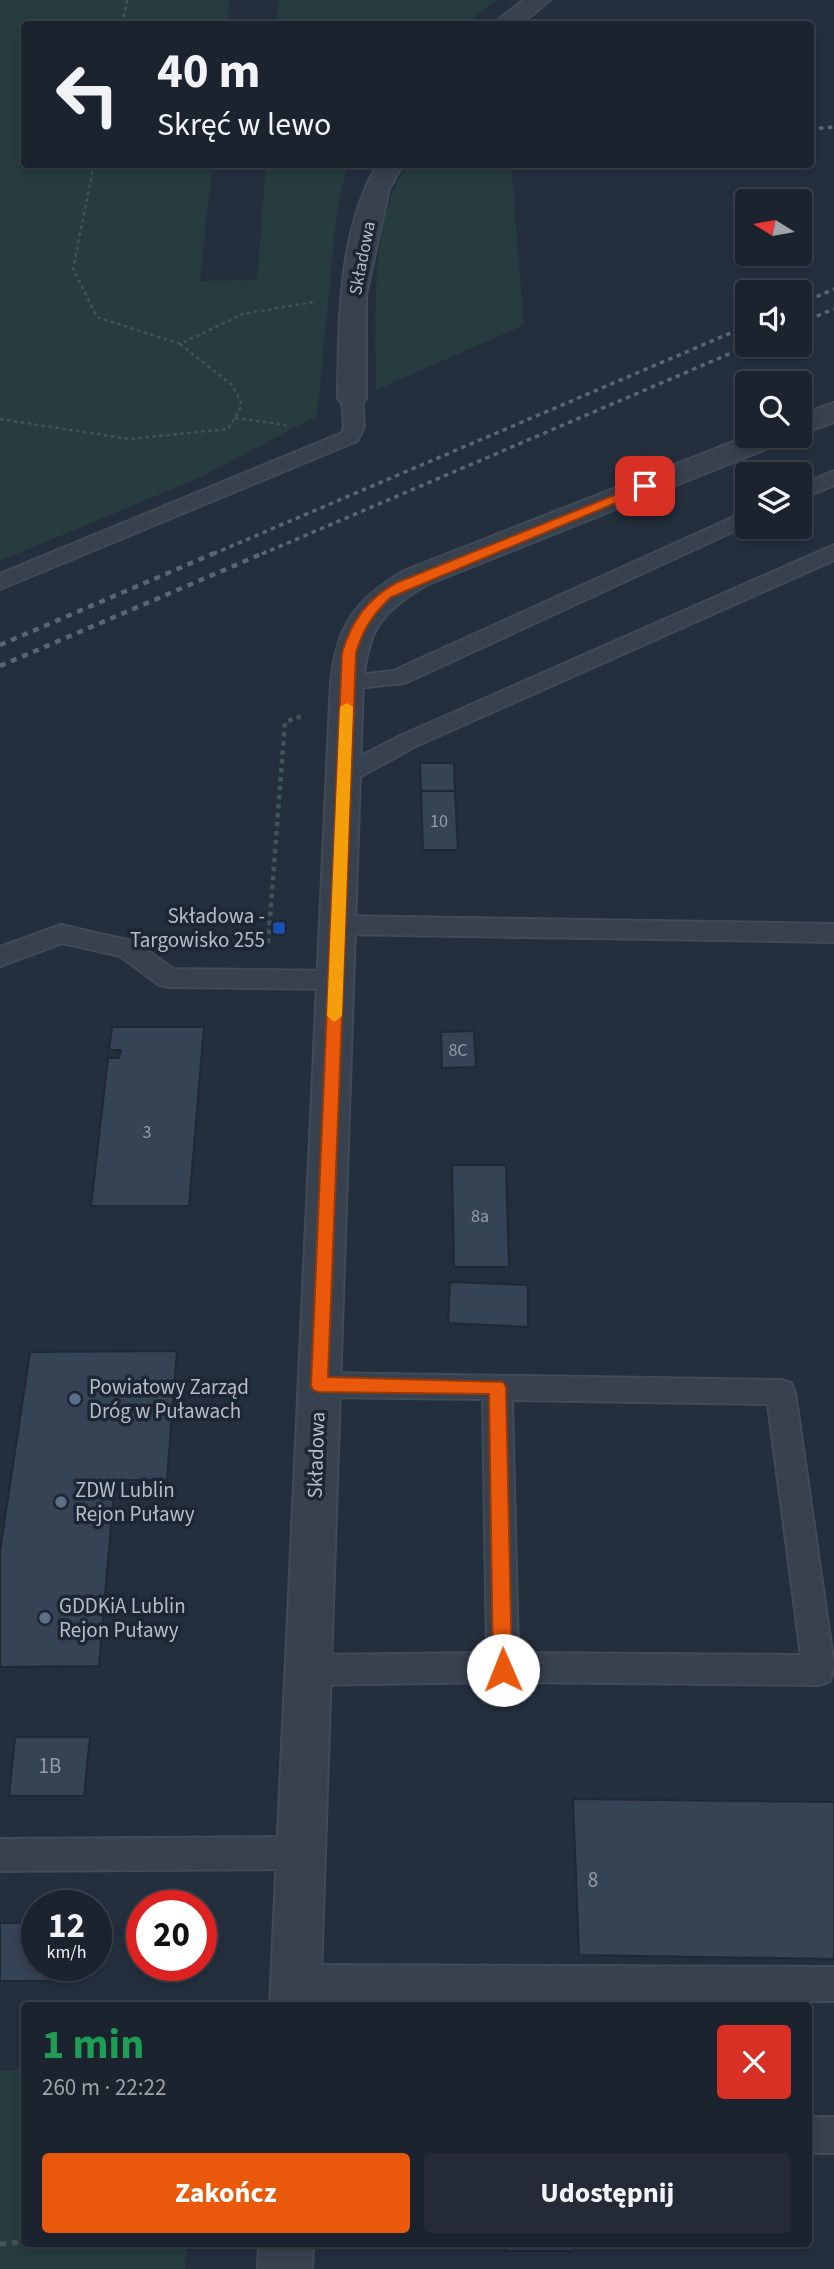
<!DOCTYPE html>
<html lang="pl">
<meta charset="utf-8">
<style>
body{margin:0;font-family:"Source Sans 3",sans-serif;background:#242b36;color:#f1f3f6;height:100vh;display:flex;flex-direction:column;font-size:26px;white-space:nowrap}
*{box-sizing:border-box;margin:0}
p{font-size:23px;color:#a0a4aa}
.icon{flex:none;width:38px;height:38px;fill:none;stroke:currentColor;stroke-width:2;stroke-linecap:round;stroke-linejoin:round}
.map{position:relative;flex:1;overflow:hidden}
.sheet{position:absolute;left:21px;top:2002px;width:791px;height:245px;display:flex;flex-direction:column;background:#1b232e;border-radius:7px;box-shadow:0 4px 10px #0003,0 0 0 2px #39404a}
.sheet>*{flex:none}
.top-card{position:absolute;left:21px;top:21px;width:793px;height:147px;border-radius:7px;box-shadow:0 4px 10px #0003,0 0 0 2px #39404a;background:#1b232e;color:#f1f3f6;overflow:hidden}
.needle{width:46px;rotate:281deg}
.controls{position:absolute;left:735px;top:189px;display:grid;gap:14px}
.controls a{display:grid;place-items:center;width:77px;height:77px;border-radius:7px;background:#1b232e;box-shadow:0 4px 10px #0003,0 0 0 2px #39404a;font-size:35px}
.speed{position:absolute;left:21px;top:1890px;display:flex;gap:14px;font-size:35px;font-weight:700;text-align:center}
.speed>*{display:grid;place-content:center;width:91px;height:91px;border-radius:50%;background:#1b232e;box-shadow:0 4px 10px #0003,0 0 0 2px #39404a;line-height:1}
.speed small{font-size:18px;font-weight:400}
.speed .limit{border:10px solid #d22;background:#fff;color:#111}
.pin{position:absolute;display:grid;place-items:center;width:60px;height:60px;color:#fff;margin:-30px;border-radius:14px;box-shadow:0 4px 10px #0006}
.me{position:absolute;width:77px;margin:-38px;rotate:359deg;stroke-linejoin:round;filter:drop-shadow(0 0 5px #0008)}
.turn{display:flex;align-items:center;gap:24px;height:147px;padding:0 21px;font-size:32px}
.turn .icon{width:91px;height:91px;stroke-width:2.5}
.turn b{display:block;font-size:49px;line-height:60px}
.round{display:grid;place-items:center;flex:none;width:74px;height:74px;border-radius:7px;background:#242b36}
.overview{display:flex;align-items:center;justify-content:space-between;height:119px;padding:0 21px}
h1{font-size:42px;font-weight:700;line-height:52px;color:#1e9e55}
.cta{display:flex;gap:14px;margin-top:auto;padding:14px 21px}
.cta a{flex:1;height:80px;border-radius:7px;background:#ea580c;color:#fff;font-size:28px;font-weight:700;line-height:80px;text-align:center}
.cta a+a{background:#242b36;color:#f1f3f6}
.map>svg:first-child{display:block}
.green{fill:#263c3f}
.building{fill:#364354;stroke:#1f2835;stroke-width:2}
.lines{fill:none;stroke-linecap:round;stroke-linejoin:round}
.lane-casing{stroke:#414a57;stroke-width:4}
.street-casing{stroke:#414a57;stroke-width:4}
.path-far2{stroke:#3f5557;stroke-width:2.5;stroke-dasharray:3.5 3.5;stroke-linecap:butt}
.path-far1{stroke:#3f5557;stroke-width:4.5;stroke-dasharray:4.5 4.5;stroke-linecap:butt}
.path{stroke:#3f5557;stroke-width:5;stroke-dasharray:6 6;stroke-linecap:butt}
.lane{fill:#38414e;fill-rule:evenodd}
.street{fill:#38414e;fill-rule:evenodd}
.rail-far1{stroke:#5a6575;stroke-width:3.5;stroke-dasharray:4.5 4.5;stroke-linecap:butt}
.rail{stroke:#5a6575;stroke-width:4.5;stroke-dasharray:6 6;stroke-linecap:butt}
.route{fill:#ea580c;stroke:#983908;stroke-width:2}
.slow{fill:#f59e0b}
.transit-dot{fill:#1a4fb4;stroke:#1d2633;stroke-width:2.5}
.service-dot{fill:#5c6f8a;stroke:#1d2633;stroke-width:2.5}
.labels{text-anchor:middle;stroke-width:7;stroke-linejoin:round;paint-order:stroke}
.far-street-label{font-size:18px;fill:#b4bcc9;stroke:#1d2633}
.number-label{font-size:18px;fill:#929caa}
.poi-label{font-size:21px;fill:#b4bcc9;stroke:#1d2633;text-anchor:start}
.street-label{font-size:21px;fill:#b4bcc9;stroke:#1d2633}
.near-number-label{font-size:21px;fill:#929caa}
</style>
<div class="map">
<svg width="834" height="2269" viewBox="0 0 834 2269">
<rect width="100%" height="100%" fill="#242f3e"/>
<path class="green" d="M0 0H230L227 24H24V164L212 165 200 281 257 280 266 165H348L337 212 317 416 201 477 0 561Z
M279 0H496L466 24H277Z
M409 164 511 165 524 325 376 390C376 328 368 213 409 164Z
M24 2069V2244H187L185 2269H0V2071Z"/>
<path class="building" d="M420 763H454L455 791H421Z
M421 791H455L458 850H423Z
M112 1027H204L189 1206H91L108 1058H119L121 1050H109Z
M474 1031 476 1067 442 1068 441 1032Z
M452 1165H506L509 1267H454Z
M450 1282 528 1285V1327L448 1323Z
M177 1351 167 1480H115L99 1666 0 1667V1551L30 1352Z
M15 1737H90L84 1796H9Z
M573 1799 834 1802V1959L579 1955Z
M0 1923H37V1965H69L68 1981H0Z
M505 2244H573V2251H506Z"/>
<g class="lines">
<defs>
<path id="lane" d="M352 392 362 398 364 427 357 441 0 589V574L342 433 344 427 342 398Z
M834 471V485L800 499V485Z
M747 511V525L405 683 347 689 339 687 336 682 339 677 393 671Z
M834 545V560L416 746 352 781 344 783 336 781 333 775 336 769 400 736Z
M338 916 834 924V942L338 934 329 931 326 925 329 919Z
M61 925 136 942 173 969 336 971 345 973 348 980 345 987 336 989 168 987 159 985 120 956 62 943 0 966V947Z
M319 1373 781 1380 791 1383 795 1392 834 1666 830 1681 819 1685 510 1682 503 1685 496 1682 308 1685 297 1681 292 1670 297 1659 308 1655 487 1653 483 1399 319 1397 309 1394 305 1385 309 1376ZM512 1400 768 1404 801 1655 518 1653Z
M301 1837 313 1841 317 1853 313 1865 301 1869 0 1871V1839Z
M296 1965 834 1967V2001L296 1999 284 1994 279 1982 284 1970Z
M808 2117H834V2153H808Z"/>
<path id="street" d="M524 0H550L521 24H496L499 19Z
M378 164H403L389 189 366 295V398L362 404 352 407 342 404 338 398C339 323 338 230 378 164Z
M834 403V422L800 434V415Z
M748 436H787L783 442 426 585C381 612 368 629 363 682L320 2006H270L331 682C337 625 355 600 404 571Z
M259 2244H313L312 2269H258Z"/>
</defs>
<use href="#lane" class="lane-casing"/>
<use href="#street" class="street-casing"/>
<path class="path-far2" d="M122 24 127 0
M94 164 73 269 97 317 180 344 243 314 314 302
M235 418 286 425
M0 419 129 439 228 429 242 405 233 386 180 344"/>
<path class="path-far1" d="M268 943 285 722 302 716"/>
<path class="path" d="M0 2244 24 2242"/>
<use href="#lane" class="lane"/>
<use href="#street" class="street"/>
<path class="rail-far1" d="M810 129 834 127
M800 304 834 289
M800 323 834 309
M213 554 747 326
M262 554 750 345"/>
<path class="rail" d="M0 645 217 552
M0 666 266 552"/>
</g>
<path class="route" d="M645 483 649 484V489L391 597C373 614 363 629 356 653L328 1377 503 1382 506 1387 512 1670 510 1676 503 1679 496 1676 493 1670 489 1394 319 1392 313 1390 311 1385 342 653C351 622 367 599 396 583Z"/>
<path class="slow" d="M347 703 353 707 342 1016 334 1022 327 1016 340 707Z"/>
<rect class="transit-dot" x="272" y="921" width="14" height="14" rx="3.5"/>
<g class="service-dot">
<circle cx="75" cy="1399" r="7"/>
<circle cx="61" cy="1502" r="7"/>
<circle cx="45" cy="1618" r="7"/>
</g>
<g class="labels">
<g class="far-street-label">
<text transform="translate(362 258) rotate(-79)" y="6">Składowa</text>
</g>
<g class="number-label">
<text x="439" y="827">10</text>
<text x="458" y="1056">8C</text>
<text x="147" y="1138">3</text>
<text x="480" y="1222">8a</text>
</g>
<g class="poi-label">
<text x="265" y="923" text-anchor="end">Składowa -<tspan x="265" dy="24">Targowisko 255</tspan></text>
<text x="89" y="1394">Powiatowy Zarząd<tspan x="89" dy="24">Dróg w Puławach</tspan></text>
<text x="75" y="1497">ZDW Lublin<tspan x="75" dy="24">Rejon Puławy</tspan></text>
<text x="59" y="1613">GDDKiA Lublin<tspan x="59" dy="24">Rejon Puławy</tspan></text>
</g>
<g class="street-label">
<text transform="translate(316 1455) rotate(-88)" y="7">Składowa</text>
</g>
<g class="near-number-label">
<text x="50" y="1773">1B</text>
<text x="593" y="1887">8</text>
</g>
</g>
</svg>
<div class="controls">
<a><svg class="needle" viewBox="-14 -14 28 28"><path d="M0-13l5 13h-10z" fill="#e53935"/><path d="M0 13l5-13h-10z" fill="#a0a4aa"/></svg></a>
<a><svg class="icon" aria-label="sound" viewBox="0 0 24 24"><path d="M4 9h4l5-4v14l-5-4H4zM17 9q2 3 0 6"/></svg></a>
<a><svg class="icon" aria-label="search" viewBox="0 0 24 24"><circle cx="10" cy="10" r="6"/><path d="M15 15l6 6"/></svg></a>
<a><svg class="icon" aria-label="layers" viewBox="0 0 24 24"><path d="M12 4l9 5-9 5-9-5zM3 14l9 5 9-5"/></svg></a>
</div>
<div class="speed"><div>12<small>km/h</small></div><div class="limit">20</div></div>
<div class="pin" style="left:645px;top:486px;background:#d93025"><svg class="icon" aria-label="arrive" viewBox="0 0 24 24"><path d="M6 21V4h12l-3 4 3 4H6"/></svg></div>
<svg class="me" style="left:503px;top:1670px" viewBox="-20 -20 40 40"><circle r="19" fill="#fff"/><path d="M0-13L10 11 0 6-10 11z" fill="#ea580c"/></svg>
<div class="top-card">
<div class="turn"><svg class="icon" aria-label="left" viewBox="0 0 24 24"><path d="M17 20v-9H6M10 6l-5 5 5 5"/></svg><div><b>40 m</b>Skręć w lewo</div></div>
</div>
<section class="sheet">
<div class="overview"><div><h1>1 min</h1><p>260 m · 22:22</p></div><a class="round" style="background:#d93025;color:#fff"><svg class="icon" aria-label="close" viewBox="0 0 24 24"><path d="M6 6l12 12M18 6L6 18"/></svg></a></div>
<div class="cta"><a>Zakończ</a><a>Udostępnij</a></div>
</section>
</div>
